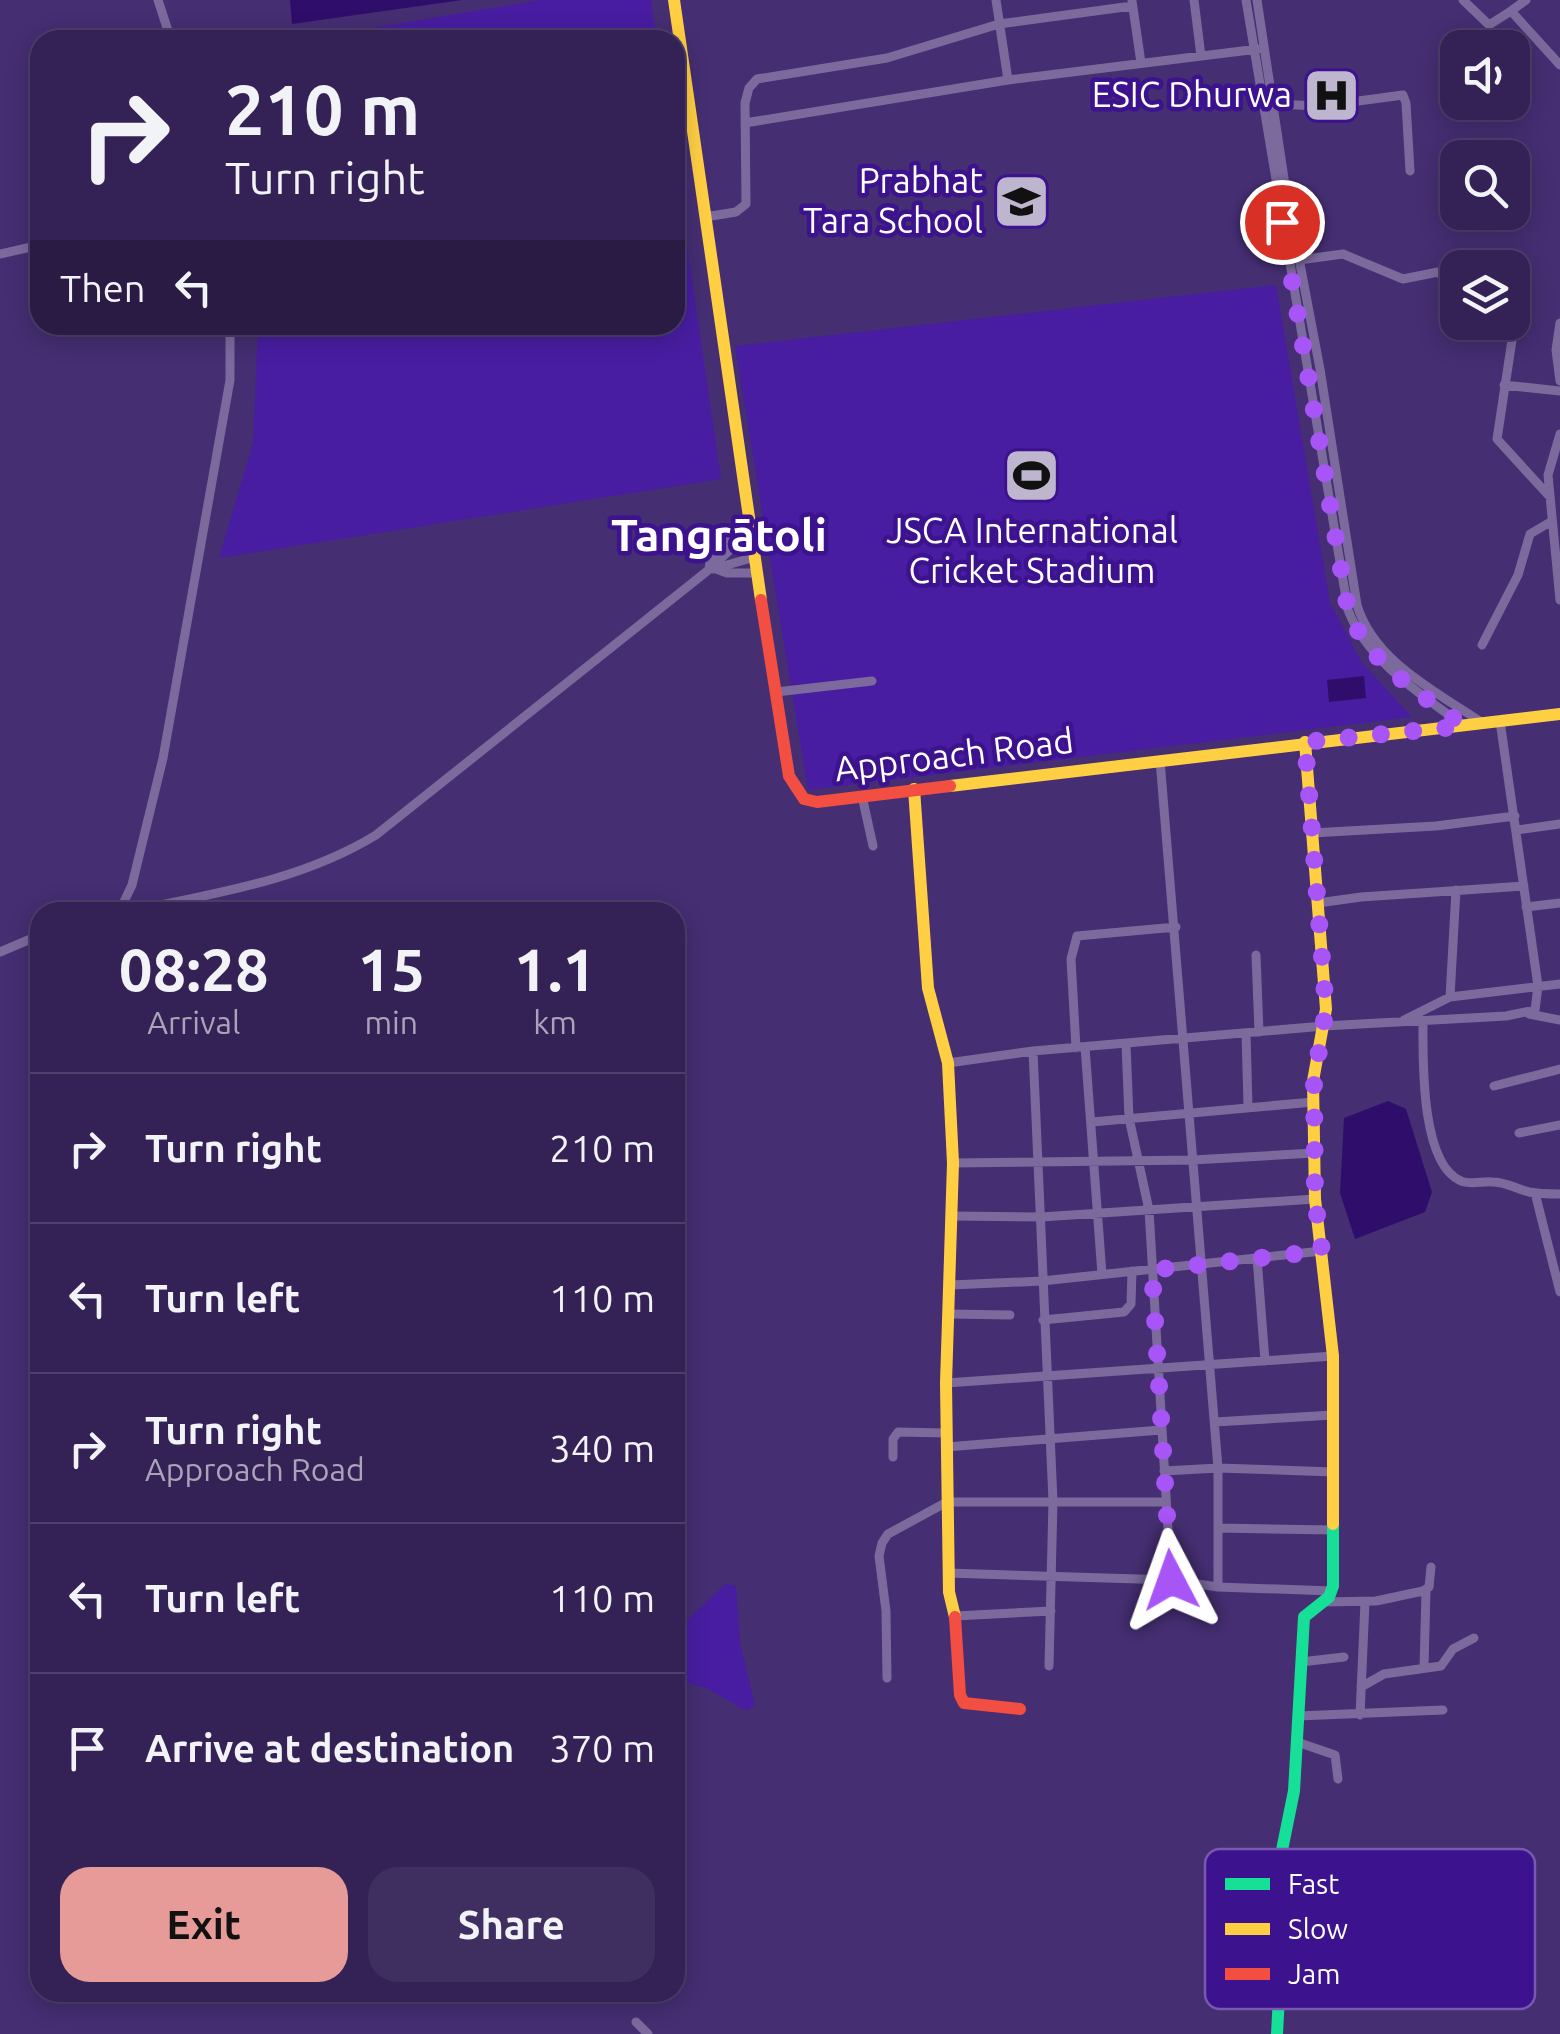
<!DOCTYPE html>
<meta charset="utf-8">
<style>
body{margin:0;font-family:Ubuntu,sans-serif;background:#3f2f60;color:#f1f3f6;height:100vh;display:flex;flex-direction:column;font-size:38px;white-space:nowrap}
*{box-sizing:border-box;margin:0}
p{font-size:32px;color:#a9a4b9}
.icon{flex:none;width:55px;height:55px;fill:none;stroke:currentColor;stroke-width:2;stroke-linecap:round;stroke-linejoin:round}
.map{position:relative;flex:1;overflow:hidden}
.side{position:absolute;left:30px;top:902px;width:655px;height:1100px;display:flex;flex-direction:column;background:#342256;border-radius:30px;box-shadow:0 5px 25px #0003,0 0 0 2px #4e3f6c}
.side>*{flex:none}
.hud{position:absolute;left:30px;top:30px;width:655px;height:305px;border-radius:30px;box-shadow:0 5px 25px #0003,0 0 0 2px #4e3f6c;background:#342256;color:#f1f3f6;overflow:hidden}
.controls{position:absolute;left:1440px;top:30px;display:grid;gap:20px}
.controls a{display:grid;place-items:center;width:90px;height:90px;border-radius:20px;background:#342256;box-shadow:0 5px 25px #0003,0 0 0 2px #4e3f6c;font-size:50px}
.pin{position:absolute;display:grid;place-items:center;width:85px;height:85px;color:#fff;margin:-42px;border:5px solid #fff;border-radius:50%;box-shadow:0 2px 10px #0007}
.me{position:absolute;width:110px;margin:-55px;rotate:356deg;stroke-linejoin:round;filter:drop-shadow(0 0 8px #0008)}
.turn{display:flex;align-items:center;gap:35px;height:210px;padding:0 30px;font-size:45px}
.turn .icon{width:130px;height:130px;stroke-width:2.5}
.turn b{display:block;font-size:70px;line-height:85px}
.then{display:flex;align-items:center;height:95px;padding:0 30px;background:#0003;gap:20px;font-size:38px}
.eta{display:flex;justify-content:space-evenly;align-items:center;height:170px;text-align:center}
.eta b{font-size:60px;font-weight:700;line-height:70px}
.button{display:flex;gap:20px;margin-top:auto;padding:20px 30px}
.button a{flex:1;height:115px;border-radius:30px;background:#e69b98;color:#111;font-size:40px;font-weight:700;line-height:115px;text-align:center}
.button a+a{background:#3f2f60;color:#f1f3f6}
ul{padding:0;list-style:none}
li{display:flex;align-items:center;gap:30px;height:150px;padding:0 30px;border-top:2px solid #4e3f6c}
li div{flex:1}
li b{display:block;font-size:38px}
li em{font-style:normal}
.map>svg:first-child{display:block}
.green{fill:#481da1}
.water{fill:#2f0e6b}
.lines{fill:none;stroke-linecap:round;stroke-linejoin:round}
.street{stroke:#7c6a9d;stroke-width:9}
.fast{stroke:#16e098;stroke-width:12}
.slow{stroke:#ffcf43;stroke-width:12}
.jam{stroke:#f24e42;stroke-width:12}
.route{stroke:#a855f7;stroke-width:18;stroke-dasharray:0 32.4}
.labels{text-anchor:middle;stroke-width:9;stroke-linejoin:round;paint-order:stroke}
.poi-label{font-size:35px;fill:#fff;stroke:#3d128e;text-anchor:end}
.street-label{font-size:35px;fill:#fff;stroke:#3d128e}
.district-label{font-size:45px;font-weight:bold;fill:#fff;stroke:#3d128e}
.key{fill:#3d128e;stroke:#7759b0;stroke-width:2.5}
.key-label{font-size:28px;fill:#fff}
</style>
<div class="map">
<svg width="1560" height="2034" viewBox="0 0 1560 2034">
<rect width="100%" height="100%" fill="#452e72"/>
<path class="green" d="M540 0H651L657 40H301Z
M675 164 721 479 219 558 253 443 258 325H675Z
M1276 285 1330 603 1362 663 1412 717 808 790 735 346Z
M726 1584 736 1586 740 1643 755 1704 747 1711 706 1688 675 1679V1631Z"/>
<path class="water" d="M290 0H462L292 24Z
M1364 676 1366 698 1329 702 1327 680Z
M1388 1101 1406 1109 1432 1192 1425 1212 1355 1239 1340 1193 1344 1118Z"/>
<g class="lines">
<path class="street" d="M158 0 171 40
M996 0 1008 80 1258 49
M1194 0 1201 56
M1246 0 1348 610C1368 662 1421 694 1464 726
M1257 0 1285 185 1320 369 1357 605C1374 661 1435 691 1481 722
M1463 0 1489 25 1511 11
M1526 0 1511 11 1560 65
M1132 1 1141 63
M1273 104 1321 106 1403 95 1406 103 1410 171
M745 123 1008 80
M705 217 736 212 746 204 745 103 749 88 757 79 887 58 999 24 1132 6
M0 254 40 245
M1299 260 1343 254 1403 279 1438 272 1458 291
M1512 321 1514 327 1497 439 1550 497
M1560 323 1556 350 1560 381
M1504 385 1560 391
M1560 434 1548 475 1560 600
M709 569 711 556 749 523
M713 569 755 557
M716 569 727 573H757
M1482 645 1518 575 1530 534 1552 521
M776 692 872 681
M1160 760 1218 1468V1587
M862 796 873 846
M1517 830 1560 824
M1312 833 1436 826 1515 816
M1318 903 1361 897 1524 886
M1526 907 1560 903
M119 912 132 885 163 758 230 380V325
M126 912C212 894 301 881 376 835L706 572 751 531
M0 952 40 935
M1256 955 1259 1032
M1450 997 1456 890
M1529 1014 1560 1020
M1404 1020 1450 997 1560 984
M1423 1021C1423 1057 1420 1164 1461 1181 1470 1185 1483 1181 1492 1182 1507 1182 1516 1189 1529 1192 1539 1194 1550 1194 1560 1194
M1246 1033 1248 1106
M1126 1044 1129 1118 1149 1210 1171 1580
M1085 1047 1102 1274
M1076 1048 1071 959 1077 936 1176 927
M1033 1051 1053 1501 1049 1666
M948 1063 1033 1051 1324 1026 1506 1016 1535 1010 1538 986 1500 721
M1494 1086 1560 1069
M1092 1122 1313 1102
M1519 1133 1560 1125
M953 1163 1193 1160 1314 1153
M1535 1193 1560 1292
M952 1216 1041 1217 1315 1199
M1257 1258 1265 1361
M951 1285 1042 1281 1322 1251
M949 1314 1010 1315
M1043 1320 1124 1312 1131 1304 1132 1271
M946 1383 1333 1356
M1215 1422 1333 1415
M946 1447 1161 1430
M893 1457V1439L898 1432 946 1433
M1164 1471 1218 1468 1334 1472
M1219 1528 1333 1530
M948 1573 1171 1580 1218 1587 1332 1591
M1324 1602 1376 1601 1423 1591 1429 1587 1431 1567
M955 1616 1051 1611
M1301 1662 1344 1657
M1424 1668 1426 1590
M887 1678 886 1611 879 1556 882 1543 888 1534 947 1502H1166
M1361 1687 1384 1674 1441 1666 1453 1649 1474 1638
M1360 1715 1365 1602
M1298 1716 1443 1710
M1297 1742 1335 1755 1338 1779
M636 2022 648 2034"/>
<path class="fast" d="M1277 2034 1282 1938 1268 1890 1281 1855 1294 1791 1304 1617 1329 1597 1333 1586V1524"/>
<path class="slow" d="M674 0 761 600
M1305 742 1326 1009 1313 1081 1315 1199 1333 1356V1524
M950 786 1560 714
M914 789 928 988 948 1063 953 1163 946 1383 949 1592 955 1617"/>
<path class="jam" d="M761 600 789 776 804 799 817 802 950 786
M955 1617 960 1695 964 1703 1020 1709"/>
</g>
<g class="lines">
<path class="route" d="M1171 1580 1152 1270 1322 1251 1315 1199 1314 1081 1326 1009 1305 742 1464 726C1421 694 1367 662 1348 610L1282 222"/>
</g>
<defs>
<symbol id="hospital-square" viewBox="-11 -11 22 22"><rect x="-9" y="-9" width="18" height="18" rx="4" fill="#beb6ce" stroke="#3d128e"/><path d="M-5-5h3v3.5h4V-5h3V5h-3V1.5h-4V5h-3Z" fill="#111"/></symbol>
<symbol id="school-square" viewBox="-11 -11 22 22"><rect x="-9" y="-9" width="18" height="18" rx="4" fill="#beb6ce" stroke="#3d128e"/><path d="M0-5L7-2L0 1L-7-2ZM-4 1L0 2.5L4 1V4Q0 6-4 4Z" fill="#111"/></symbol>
<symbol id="stadium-square" viewBox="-11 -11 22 22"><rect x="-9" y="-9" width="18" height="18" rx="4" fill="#beb6ce" stroke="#3d128e"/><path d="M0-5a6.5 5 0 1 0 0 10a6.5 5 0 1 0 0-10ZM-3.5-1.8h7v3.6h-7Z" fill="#111"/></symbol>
</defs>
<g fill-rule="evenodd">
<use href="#hospital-square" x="1300" y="64" width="63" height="63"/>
<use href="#school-square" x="990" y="170" width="63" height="63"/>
<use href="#stadium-square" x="1000" y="444" width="63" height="63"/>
</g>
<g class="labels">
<g class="poi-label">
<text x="1292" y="107">ESIC Dhurwa</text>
<text x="983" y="193">Prabhat<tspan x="983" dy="40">Tara School</tspan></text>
<text x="1032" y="543" text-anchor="middle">JSCA International<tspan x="1032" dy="40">Cricket Stadium</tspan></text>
</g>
<g class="street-label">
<text transform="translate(954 755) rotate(-7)" y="12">Approach Road</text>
</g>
<g class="district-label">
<text x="719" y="551">Tangrātoli</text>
</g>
</g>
<rect x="1205" y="1849" width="330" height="160" rx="15" class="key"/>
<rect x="1225" y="1878" width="45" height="12" fill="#16e098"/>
<rect x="1225" y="1923" width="45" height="12" fill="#ffcf43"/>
<rect x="1225" y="1968" width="45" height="12" fill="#f24e42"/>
<g class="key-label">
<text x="1288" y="1894">Fast</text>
<text x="1288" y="1939">Slow</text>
<text x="1288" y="1984">Jam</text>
</g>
</svg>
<div class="controls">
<a><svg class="icon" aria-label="sound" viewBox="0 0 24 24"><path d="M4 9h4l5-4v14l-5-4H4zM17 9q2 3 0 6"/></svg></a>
<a><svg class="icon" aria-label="search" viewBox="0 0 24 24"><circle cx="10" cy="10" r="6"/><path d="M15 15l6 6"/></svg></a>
<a><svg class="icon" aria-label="layers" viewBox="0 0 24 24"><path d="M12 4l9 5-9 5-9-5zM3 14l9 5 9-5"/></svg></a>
</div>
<div class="pin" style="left:1282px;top:222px;background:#d93025"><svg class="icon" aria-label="arrive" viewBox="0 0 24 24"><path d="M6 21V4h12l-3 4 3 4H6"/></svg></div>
<svg class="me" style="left:1171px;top:1580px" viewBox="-20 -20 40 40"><path d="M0-17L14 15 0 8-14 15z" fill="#a855f7" stroke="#fff" stroke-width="4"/></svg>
<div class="hud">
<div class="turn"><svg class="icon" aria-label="right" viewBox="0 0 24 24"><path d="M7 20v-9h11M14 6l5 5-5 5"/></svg><div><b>210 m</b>Turn right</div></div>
<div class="then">Then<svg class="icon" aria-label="left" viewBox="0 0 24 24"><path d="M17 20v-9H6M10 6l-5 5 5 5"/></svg></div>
</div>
<section class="side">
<div class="eta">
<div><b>08:28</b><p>Arrival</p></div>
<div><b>15</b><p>min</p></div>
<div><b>1.1</b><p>km</p></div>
</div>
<ul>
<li><svg class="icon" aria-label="right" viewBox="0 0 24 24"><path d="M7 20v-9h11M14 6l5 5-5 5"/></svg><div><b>Turn right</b></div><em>210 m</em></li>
<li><svg class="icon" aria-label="left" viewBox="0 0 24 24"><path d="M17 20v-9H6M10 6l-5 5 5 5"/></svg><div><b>Turn left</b></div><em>110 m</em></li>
<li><svg class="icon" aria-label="right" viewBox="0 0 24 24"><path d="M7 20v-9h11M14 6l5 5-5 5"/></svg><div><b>Turn right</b><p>Approach Road</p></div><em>340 m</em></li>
<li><svg class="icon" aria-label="left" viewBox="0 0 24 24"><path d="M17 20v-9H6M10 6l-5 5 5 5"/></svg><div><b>Turn left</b></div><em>110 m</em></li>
<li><svg class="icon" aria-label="arrive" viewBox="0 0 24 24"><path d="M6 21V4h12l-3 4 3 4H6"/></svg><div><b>Arrive at destination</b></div><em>370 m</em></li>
</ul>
<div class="button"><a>Exit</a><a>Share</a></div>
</section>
</div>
